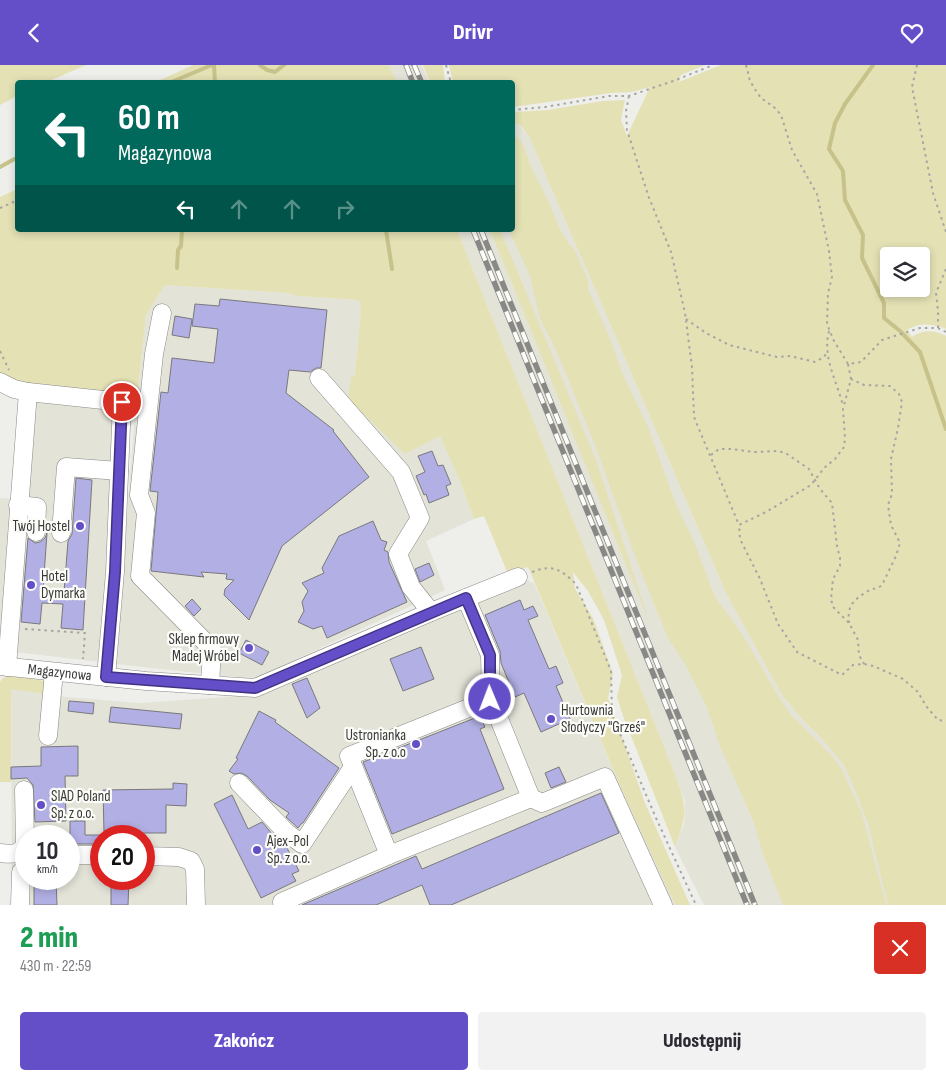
<!DOCTYPE html>
<html lang="pl">
<meta charset="utf-8">
<style>
body{margin:0;font-family:"Sofia Sans Condensed",sans-serif;background:#f2f2f3;color:#2b2b33;height:100vh;display:flex;flex-direction:column;font-size:19px;white-space:nowrap}
*{box-sizing:border-box;margin:0}
p{font-size:16px;color:#7c7c81}
.icon{flex:none;width:28px;height:28px;fill:none;stroke:currentColor;stroke-width:2;stroke-linecap:round;stroke-linejoin:round}
.map{position:relative;height:840px;overflow:hidden}
.panel{display:flex;flex-direction:column;background:#fff;flex:1}
.panel>*{flex:none}
.guide{position:absolute;left:15px;top:15px;width:500px;height:152px;border-radius:5px;box-shadow:0 2px 8px #0003;background:#00695c;color:#fff;overflow:hidden}
.tools{position:absolute;left:880px;top:182px;display:grid;gap:10px}
.tools a{display:grid;place-items:center;width:50px;height:50px;border-radius:5px;background:#fff;box-shadow:0 2px 8px #0003;font-size:25px}
.speed{position:absolute;left:15px;top:760px;display:flex;gap:10px;font-size:25px;font-weight:700;text-align:center}
.speed>*{display:grid;place-content:center;width:65px;height:65px;border-radius:50%;background:#fff;box-shadow:0 2px 8px #0003;line-height:1}
.speed small{font-size:12px;font-weight:400}
.speed .limit{border:8px solid #d22;background:#fff;color:#111}
.pin{position:absolute;display:grid;place-items:center;width:42px;height:42px;color:#fff;margin:-21px;border:2px solid #fff;border-radius:50%;box-shadow:0 1px 5px #0007}
.me{position:absolute;width:55px;margin:-28px;rotate:359deg;stroke-linejoin:round;filter:drop-shadow(0 0 4px #0008)}
.turn{display:flex;align-items:center;gap:18px;height:105px;padding:0 20px;font-size:22px}
.turn .icon{width:65px;height:65px;stroke-width:2.5}
.turn b{display:block;font-size:35px;line-height:42px}
.lanes{display:flex;align-items:center;height:48px;padding:0 20px;background:#0003;justify-content:center;gap:25px;direction:ltr}
.lanes .off{opacity:.35}
.round{display:grid;place-items:center;flex:none;width:52px;height:52px;border-radius:5px;background:#f2f2f3}
.summary{display:flex;align-items:center;justify-content:space-between;height:85px;padding:0 20px}
h1{font-size:30px;font-weight:800;line-height:38px;color:#1e9e55}
.action{display:flex;gap:10px;margin-top:auto;padding:10px 20px}
.action a{flex:1;height:58px;border-radius:5px;background:#644fc8;color:#fff;font-size:20px;font-weight:800;line-height:58px;text-align:center}
.action a+a{background:#f2f2f3;color:#2b2b33}
header{display:flex;justify-content:space-between;align-items:center;height:65px;padding:0 20px;background:#644fc8;color:#fff;font-size:22px;font-weight:800}
.map>svg:first-child{display:block}
.built{fill:#e3e3d8;fill-rule:evenodd}
.green{fill:#e4e1b5;fill-rule:evenodd}
.lines{fill:none;stroke-linecap:round;stroke-linejoin:round}
.stream{stroke:#c7c28a;stroke-width:4}
.building{fill:#b1afe3;stroke:#79797c}
.minor-casing{stroke:#898987;stroke-width:19}
.path{stroke:#a6a6a3;stroke-width:2;stroke-dasharray:2.5 4;stroke-linecap:butt}
.minor{stroke:#fff;stroke-width:18}
.rail-casing{stroke:#888886;stroke-width:5.5}
.rail{stroke:#fcfcf9;stroke-width:4;stroke-dasharray:11;stroke-linecap:butt}
.route-casing{stroke:#413382;stroke-width:12}
.route{stroke:#644fc8;stroke-width:9}
.poi-dot{fill:#644fc8;stroke:#fcfcf9;stroke-width:2}
.labels{text-anchor:middle;stroke-width:4.5;stroke-linejoin:round;paint-order:stroke}
.poi-label{font-size:15px;fill:#393938;stroke:#fcfcf9;text-anchor:start}
.street-label{font-size:15px;fill:#393938;stroke:#fcfcf9}
</style>
<header><svg class="icon" aria-label="back" viewBox="0 0 24 24"><path d="M15 5l-7 7 7 7"/></svg>Drivr<svg class="icon" aria-label="heart" viewBox="0 0 24 24"><path d="M12 20l-8-8c-3-5 5-10 8-4 3-6 11-1 8 4z"/></svg></header>
<div class="map">
<svg width="946" height="840" viewBox="0 0 946 840">
<rect width="100%" height="100%" fill="#eeeeeb"/>
<path class="built" d="M389 0H422L429 17H397Z
M513 57 520 61 529 71 727 530 782 630 801 653 822 674 843 699 850 713 868 759 889 840H704L675 782 684 759 685 737 673 704 457 165H490L646 548 597 397 498 165H512Z
M165 220 287 228 298 231 359 235 361 244 355 310 351 313 440 370 460 416 474 454 426 476 445 525 254 614 115 599 135 350 146 250Z
M33 327 90 331 121 352 100 597 15 587Z
M0 433 16 434 0 565Z
M518 512 534 518 622 725 676 840H12L11 623 66 632 139 638 228 632 255 627ZM26 771H69V814H26ZM101 771H144V814H101Z"/>
<path class="green" d="M0 0H86L47 17 18 18 17 31 0 40Z
M193 0H389L397 17H156Z
M423 0H443L445 17H430Z
M449 0H705L681 10 679 17 721 0H946V264C933 259 919 257 907 265L912 272C922 264 935 265 946 271V840H888L868 759 850 713 843 699 822 674 801 653 782 630 727 530 529 71 521 61 513 57 514 47 548 45 603 36 625 35 621 55 627 71 650 22 632 27 611 28 513 42 512 18 453 17ZM921 191V224H889V191Z
M513 71 518 73 524 81 531 102 548 135 559 163 569 179 575 185 588 216V224L608 269 623 310 648 362 675 437 695 479 714 530 742 569 780 634 792 651 832 691 842 705 862 749 886 840H783L763 789 753 755 720 681 707 642 684 597 669 575 658 549 635 491 595 380 556 285 541 256 537 242 530 211 509 165H512Z
M17 124 18 165H457L673 704C686 740 689 745 675 782L622 648 617 632 622 610 604 555 588 526 573 507 575 524 593 553 613 609 608 633 645 738 690 840H676L669 827 622 725 528 502 508 509 484 451 474 454 460 416 440 371 405 389 348 334 351 312 355 310 361 244 359 235 298 231 287 228 165 220 146 250 135 350 121 352 90 331 33 327 0 309V132Z
M490 165H500L597 397 650 559Z
M11 610 44 616 46 620V629L11 624V717H0V617L3 613Z"/>
<g class="lines">
<path class="stream" d="M214 0 215 18
M260 0 267 5 275 7 284 0
M873 0 845 39 835 58 829 84 843 106 845 135 863 170 862 193 884 238V253L900 266 920 287 946 364
M169 18 212 0
M0 102 18 92
M386 165 392 204
M177 203 178 185 181 181 182 165"/>
</g>
<path class="building" d="M220 234 327 245 321 303H316L310 307 289 305 286 328 334 365 333 366 369 412 282 481 249 555 224 530 225 524 234 515 226 514 227 509 201 507 204 512 151 506 158 427 150 426 161 327 168 328 172 293 214 298 218 264 192 261 195 239 219 241Z
M175 251 192 254 189 273 172 270Z
M432 386 438 401 443 400 451 419 446 421 449 430 429 438 426 429 424 430 416 411 425 407 418 391Z
M76 413 92 415 83 565 61 563 63 539 42 538 40 559 21 557 28 473 35 478 40 477 45 473 47 468 43 525 64 527 68 476 72 469Z
M373 456 381 475 387 477 384 485 388 487 389 497 407 537 327 573 322 561 313 564 298 557 304 546 302 537 308 526 302 518 324 508 322 503 339 471Z
M429 498 434 510 420 517 415 504Z
M192 534 201 544 194 551 185 541Z
M520 535 524 545 533 541 538 551 528 555 549 604 556 601 563 618 556 621 570 654 541 667 524 628 515 632 501 598 500 586 485 550Z
M246 575 269 587 262 600 239 588Z
M421 582 434 614 403 626 390 594Z
M307 613 320 643 307 653 292 619Z
M69 636 94 638 93 649 68 646Z
M111 642 182 649 180 664 109 657Z
M259 646 276 655 275 657 339 703 303 758H302L298 763 286 752 289 748 270 735 247 711 241 708 234 709 229 706 238 694 236 693Z
M480 651 485 662 480 664 504 724 392 769 363 697Z
M78 681V711H65L66 756 35 757 33 720 27 713 11 714V702L41 701V682Z
M559 702 566 717 551 723 545 708Z
M173 718 187 719 186 741 166 740V768H104L103 725 173 724Z
M601 728 619 768 451 840H430L422 820 376 840H302L416 791 422 804Z
M232 730 248 764 262 757 273 770 286 781 299 806 292 809 296 816 261 833 214 739Z
M70 756H85V770H101V779H70Z
M34 814H56L57 840H34Z
M111 814H129L128 840H111Z"/>
<g class="lines">
<defs>
<g id="minor">
<path d="M162 248 154 289 139 430 146 448 140 511 212 584 210 620"/>
<path d="M319 313 401 407 420 453 398 489 411 522 431 547"/>
<path d="M0 317 14 324 28 327 7 602"/>
<path d="M28 327 122 337 115 507 106 612"/>
<path d="M18 440 37 442 36 467"/>
<path d="M61 468 66 402 119 406"/>
<path d="M466 533 490 590 491 634 531 733 389 790 349 691 491 634"/>
<path id="s1" d="M0 601 146 616 255 623 431 547 518 512"/>
<path d="M48 671 54 607"/>
<path d="M239 718 287 768 302 779 353 702"/>
<path d="M531 733 542 738 605 712 663 840"/>
<path d="M0 788C10 789 19 791 25 780L24 725"/>
<path d="M69 790H101"/>
<path d="M144 791 179 792 191 796 195 804 196 840"/>
<path d="M20 840 21 807"/>
<path d="M284 840 282 837 389 790"/>
</g>
</defs>
<use href="#minor" class="minor-casing"/>
<path class="path" d="M446 0 451 18
M746 0 750 16 756 26 761 33 775 43 781 50 792 85 817 129 829 186 832 212 828 228 827 259 834 276 848 299 861 297 882 275 920 263H938L946 267
M917 0 912 22 933 128 946 167
M629 31 626 46 627 65 648 130 671 187 685 248 692 302 694 352 739 460
M512 45 545 42 609 31H629L676 15 713 0
M512 126H518
M0 143 18 135
M686 254 706 268 729 280 777 292 790 291 815 297 824 292 827 287
M938 263V246L936 228 946 204
M829 266C822 292 837 316 843 341
M0 286 9 305
M848 299 851 314 843 344 845 373 844 382 835 394 824 403 811 420 766 447 739 460 740 474 760 514 778 559 797 587 842 610 853 600 864 599 873 601 903 614 918 627 926 641 938 655 946 656
M711 390 719 384H731L754 387 779 386 787 389 809 404 820 424 832 438 837 481 840 493V501L833 514 831 534 833 542 849 558 858 575 859 590 864 599
M532 507C553 499 560 504 576 519L611 606 612 650 656 753 696 840
M849 558C847 541 853 535 868 526 873 523 878 524 882 520L896 491 900 478 891 460 888 440 892 429 891 394 898 363 902 337 899 329 890 321 864 320 851 314
M25 564 85 568 83 594"/>
<use href="#minor" class="minor"/>
<defs>
<path id="rail" d="M406 0 413 18
M414 0 422 18
M473 165 747 840
M481 165 755 840"/>
</defs>
<use href="#rail" class="rail-casing"/>
<use href="#rail" class="rail"/>
</g>
<g class="lines">
<defs>
<path id="route" d="M122 337 115 507 106 612 255 623 466 533 490 590V634"/>
</defs>
<use href="#route" class="route-casing"/>
<use href="#route" class="route"/>
</g>
<g class="poi-dot">
<circle cx="80" cy="461" r="5"/>
<circle cx="31" cy="520" r="5"/>
<circle cx="249" cy="583" r="5"/>
<circle cx="551" cy="654" r="5"/>
<circle cx="416" cy="679" r="5"/>
<circle cx="41" cy="740" r="5"/>
<circle cx="257" cy="785" r="5"/>
</g>
<g class="labels">
<g class="poi-label">
<text x="70" y="466" text-anchor="end">Twój Hostel</text>
<text x="41" y="516">Hotel<tspan x="41" dy="17">Dymarka</tspan></text>
<text x="239" y="579" text-anchor="end">Sklep firmowy<tspan x="239" dy="17">Madej Wróbel</tspan></text>
<text x="561" y="650">Hurtownia<tspan x="561" dy="17">Słodyczy "Grześ"</tspan></text>
<text x="406" y="675" text-anchor="end">Ustronianka<tspan x="406" dy="17">Sp. z o.o</tspan></text>
<text x="51" y="736">SIAD Poland<tspan x="51" dy="17">Sp. z o.o.</tspan></text>
<text x="267" y="781">Ajex-Pol<tspan x="267" dy="17">Sp. z o.o.</tspan></text>
</g>
<g class="street-label">
<text dy="5" stroke="none"><textPath href="#s1" startOffset="60">Magazynowa</textPath></text>
</g>
</g>
</svg>
<div class="tools">
<a><svg class="icon" aria-label="layers" viewBox="0 0 24 24"><path d="M12 4l9 5-9 5-9-5zM3 14l9 5 9-5"/></svg></a>
</div>
<div class="speed"><div>10<small>km/h</small></div><div class="limit">20</div></div>
<div class="pin" style="left:122px;top:337px;background:#d93025"><svg class="icon" aria-label="arrive" viewBox="0 0 24 24"><path d="M6 21V4h12l-3 4 3 4H6"/></svg></div>
<svg class="me" style="left:490px;top:634px" viewBox="-20 -20 40 40"><circle r="17" fill="#644fc8" stroke="#fff" stroke-width="3"/><path d="M0-11L8 9 0 5-8 9z" fill="#fff"/></svg>
<div class="guide">
<div class="turn"><svg class="icon" aria-label="left" viewBox="0 0 24 24"><path d="M17 20v-9H6M10 6l-5 5 5 5"/></svg><div><b>60 m</b>Magazynowa</div></div>
<div class="lanes"><svg class="icon" aria-label="left" viewBox="0 0 24 24"><path d="M17 20v-9H6M10 6l-5 5 5 5"/></svg><svg class="icon off" aria-label="ahead" viewBox="0 0 24 24"><path d="M12 20V5M6 11l6-6 6 6"/></svg><svg class="icon off" aria-label="ahead" viewBox="0 0 24 24"><path d="M12 20V5M6 11l6-6 6 6"/></svg><svg class="icon off" aria-label="right" viewBox="0 0 24 24"><path d="M7 20v-9h11M14 6l5 5-5 5"/></svg></div>
</div>
</div>
<section class="panel">
<div class="summary"><div><h1>2 min</h1><p>430 m · 22:59</p></div><a class="round" style="background:#d93025;color:#fff"><svg class="icon" aria-label="close" viewBox="0 0 24 24"><path d="M6 6l12 12M18 6L6 18"/></svg></a></div>
<div class="action"><a>Zakończ</a><a>Udostępnij</a></div>
</section>
